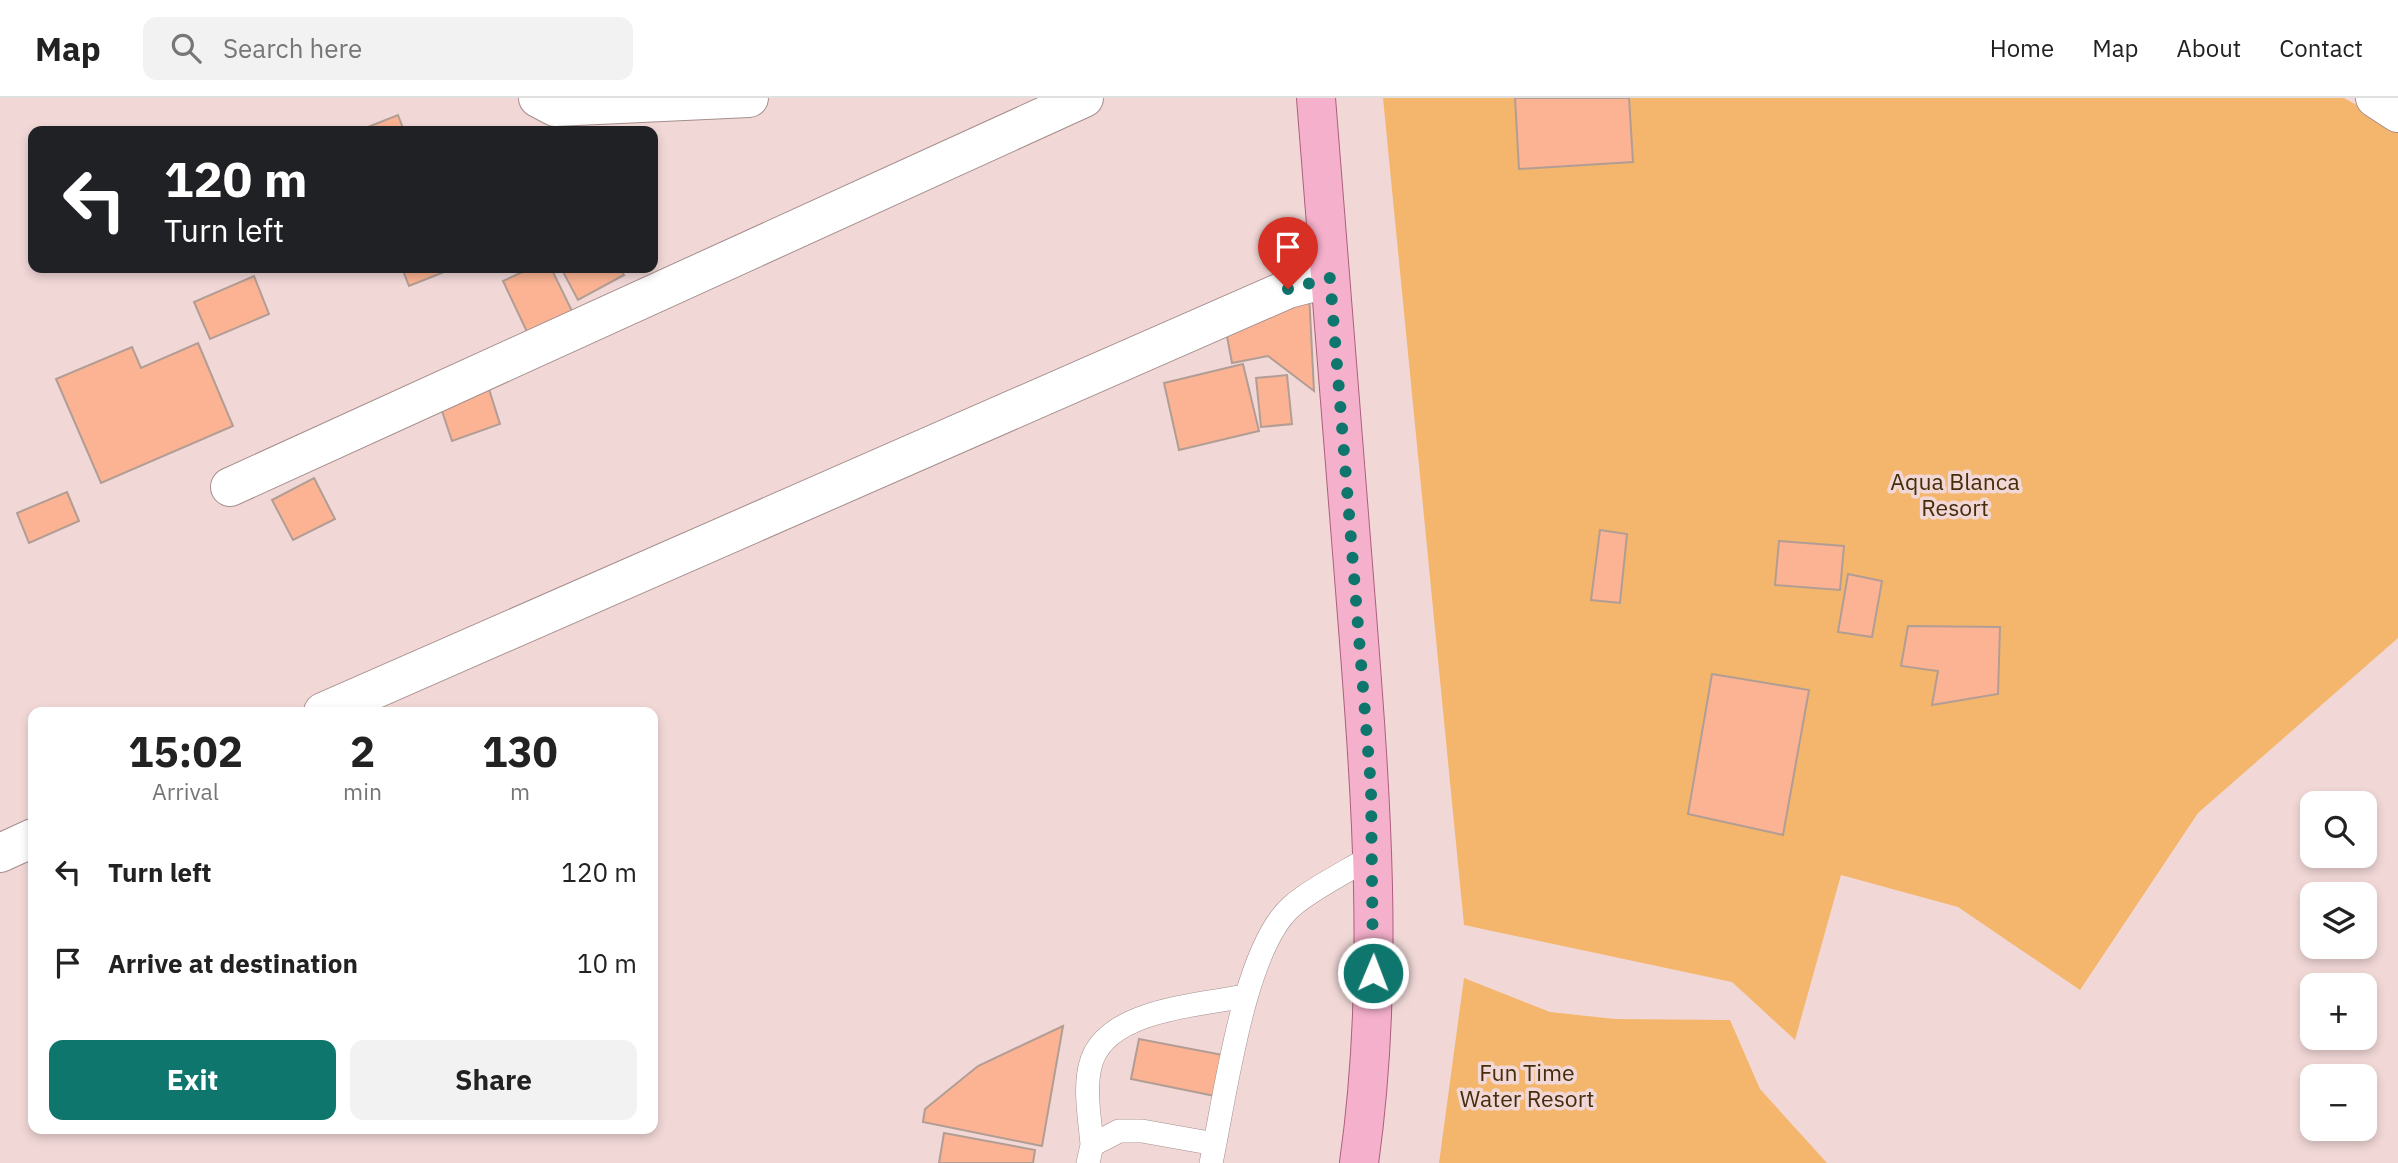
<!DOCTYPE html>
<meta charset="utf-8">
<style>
body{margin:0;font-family:"IBM Plex Sans",sans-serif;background:#f2f2f2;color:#222;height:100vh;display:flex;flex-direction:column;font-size:26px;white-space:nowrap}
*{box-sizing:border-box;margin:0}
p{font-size:23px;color:#767676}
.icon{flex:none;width:38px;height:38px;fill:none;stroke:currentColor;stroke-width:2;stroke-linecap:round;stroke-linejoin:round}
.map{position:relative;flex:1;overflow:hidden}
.side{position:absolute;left:28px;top:609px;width:630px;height:427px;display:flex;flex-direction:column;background:#fff;border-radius:14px;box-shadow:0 4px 10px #0003}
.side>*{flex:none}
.banner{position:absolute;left:28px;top:28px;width:630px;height:147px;border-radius:14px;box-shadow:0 4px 10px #0003;background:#202124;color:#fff;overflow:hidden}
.fabs{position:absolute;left:2300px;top:693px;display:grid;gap:14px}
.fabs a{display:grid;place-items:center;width:77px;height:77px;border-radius:14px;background:#fff;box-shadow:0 4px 10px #0003;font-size:35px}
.pin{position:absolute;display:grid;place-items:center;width:60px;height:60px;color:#fff;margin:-72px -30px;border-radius:50% 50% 50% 0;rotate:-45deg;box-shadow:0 0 7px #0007}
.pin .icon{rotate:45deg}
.me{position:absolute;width:77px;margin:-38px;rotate:1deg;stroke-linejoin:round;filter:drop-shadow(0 0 5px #0008)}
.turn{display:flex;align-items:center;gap:24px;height:147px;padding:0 21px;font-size:32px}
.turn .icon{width:91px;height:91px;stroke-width:2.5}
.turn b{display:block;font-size:49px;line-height:60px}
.eta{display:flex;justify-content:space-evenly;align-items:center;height:119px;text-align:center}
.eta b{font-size:42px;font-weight:800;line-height:49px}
.button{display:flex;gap:14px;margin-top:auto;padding:14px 21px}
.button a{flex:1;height:80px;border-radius:14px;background:#0f766e;color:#fff;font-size:28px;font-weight:800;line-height:80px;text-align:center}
.button a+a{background:#f2f2f2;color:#222}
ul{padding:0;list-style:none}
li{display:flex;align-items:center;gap:21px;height:91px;padding:0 21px}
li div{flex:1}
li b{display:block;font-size:26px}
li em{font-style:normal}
header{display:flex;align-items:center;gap:42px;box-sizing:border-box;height:98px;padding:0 35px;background:#fff;border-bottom:2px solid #e0e0e0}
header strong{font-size:33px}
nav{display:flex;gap:38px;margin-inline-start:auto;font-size:24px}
.search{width:490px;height:63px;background:#f2f2f2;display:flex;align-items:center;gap:18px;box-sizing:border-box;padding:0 24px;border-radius:14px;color:#767676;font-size:26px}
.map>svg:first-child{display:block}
.green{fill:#f4b66d}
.building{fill:#fbb393;stroke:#b29d94;stroke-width:2}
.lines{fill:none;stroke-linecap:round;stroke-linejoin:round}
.lane-casing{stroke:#a58e8d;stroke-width:24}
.street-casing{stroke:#a58e8d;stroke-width:40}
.primary-casing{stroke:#ad5f7b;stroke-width:40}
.lane{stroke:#fff;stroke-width:23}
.street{stroke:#fff;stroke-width:38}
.primary{stroke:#f5b0cb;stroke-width:38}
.route{stroke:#0f766e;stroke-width:12;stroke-dasharray:0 21.6}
.labels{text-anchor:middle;stroke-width:7;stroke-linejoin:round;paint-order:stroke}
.park-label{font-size:23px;fill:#452c0a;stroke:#f1d8d7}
</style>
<header>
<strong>Map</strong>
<div class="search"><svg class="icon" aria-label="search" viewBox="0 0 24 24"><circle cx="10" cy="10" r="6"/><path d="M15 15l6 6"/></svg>Search here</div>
<nav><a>Home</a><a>Map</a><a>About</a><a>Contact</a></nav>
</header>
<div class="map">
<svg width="2398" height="1065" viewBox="0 0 2398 1065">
<rect width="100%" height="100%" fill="#f1d8d7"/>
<path class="green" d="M1383 0H2344L2398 30V540L2198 715 2080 892 1958 809 1841 777 1795 942 1732 884 1464 827Z
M1464 880 1550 914 1615 921 1730 922 1760 991 1827 1065H1439Z"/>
<path class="building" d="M1515 0H1629L1633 64 1519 71Z
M398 17 404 33H358Z
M402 170H454L409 188Z
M531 170H551L573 215 528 236 503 183Z
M561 170H620L624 177 578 202Z
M254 178 269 216 210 241 194 204Z
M1309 195 1314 293 1268 258 1232 265 1225 228Z
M198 245 233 328 101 385 56 281 132 249 141 270Z
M1243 266 1259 333 1179 352 1164 285Z
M1287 277 1292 326 1261 329 1256 280Z
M488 288 500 326 452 343 439 304Z
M314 380 335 421 293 442 272 402Z
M67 394 79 423 29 445 17 415Z
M1600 432 1627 436 1620 505 1591 502Z
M1779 443 1844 448 1840 492 1775 487Z
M1848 476 1882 483 1872 539 1838 534Z
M1908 528 2000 529 1998 596 1932 607 1938 573 1901 568Z
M1712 576 1809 592 1783 737 1688 716Z
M1063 928 1042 1048 923 1024 925 1011 978 968Z
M1139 941 1223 957 1215 998 1131 981Z
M944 1035 1035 1052 1033 1065H939Z"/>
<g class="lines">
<defs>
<path id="lane" d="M1092 1047C1090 1020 1083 988 1092 962 1110 911 1201 907 1245 898
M1088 1065 1092 1047 1119 1033H1142L1215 1046
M1211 1065C1225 1001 1243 852 1291 809 1311 791 1348 773 1372 758"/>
<path id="street" d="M538 0 555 9 749 0
M2375 0 2398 15
M230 389 1084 0
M323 614 1288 191 1330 180
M0 755 33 740"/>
<path id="primary" d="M1316 0C1329 164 1342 328 1355 492 1370 683 1386 875 1359 1065"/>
</defs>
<use href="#lane" class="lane-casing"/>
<use href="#street" class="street-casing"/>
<use href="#primary" class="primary-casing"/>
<use href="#lane" class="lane"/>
<use href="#street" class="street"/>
<use href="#primary" class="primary"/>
</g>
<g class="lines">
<path class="route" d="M1288 191 1330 180 1371 689 1373 875"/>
</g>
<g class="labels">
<g class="park-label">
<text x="1955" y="392">Aqua Blanca<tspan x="1955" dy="26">Resort</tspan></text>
<text x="1527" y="983">Fun Time<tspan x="1527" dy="26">Water Resort</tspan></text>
</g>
</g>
</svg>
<div class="fabs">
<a><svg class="icon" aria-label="search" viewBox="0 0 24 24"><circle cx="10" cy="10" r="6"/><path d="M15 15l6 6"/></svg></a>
<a><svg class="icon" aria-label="layers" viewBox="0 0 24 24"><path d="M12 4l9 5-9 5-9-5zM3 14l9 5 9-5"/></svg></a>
<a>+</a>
<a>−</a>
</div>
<div class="pin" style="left:1288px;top:191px;background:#d93025"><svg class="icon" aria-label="arrive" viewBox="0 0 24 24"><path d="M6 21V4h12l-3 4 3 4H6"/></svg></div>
<svg class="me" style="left:1373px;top:875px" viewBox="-20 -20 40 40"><circle r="17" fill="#0f766e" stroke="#fff" stroke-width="3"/><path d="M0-11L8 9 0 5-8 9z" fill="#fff"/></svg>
<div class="banner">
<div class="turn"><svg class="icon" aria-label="left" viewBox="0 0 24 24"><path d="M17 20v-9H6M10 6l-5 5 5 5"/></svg><div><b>120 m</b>Turn left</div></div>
</div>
<section class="side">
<div class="eta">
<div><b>15:02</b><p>Arrival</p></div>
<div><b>2</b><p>min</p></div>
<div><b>130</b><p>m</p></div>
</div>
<ul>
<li><svg class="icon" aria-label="left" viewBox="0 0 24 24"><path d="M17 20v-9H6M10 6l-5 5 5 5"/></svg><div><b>Turn left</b></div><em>120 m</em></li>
<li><svg class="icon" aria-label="arrive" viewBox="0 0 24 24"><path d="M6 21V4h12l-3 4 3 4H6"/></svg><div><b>Arrive at destination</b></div><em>10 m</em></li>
</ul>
<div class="button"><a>Exit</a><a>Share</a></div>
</section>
</div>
